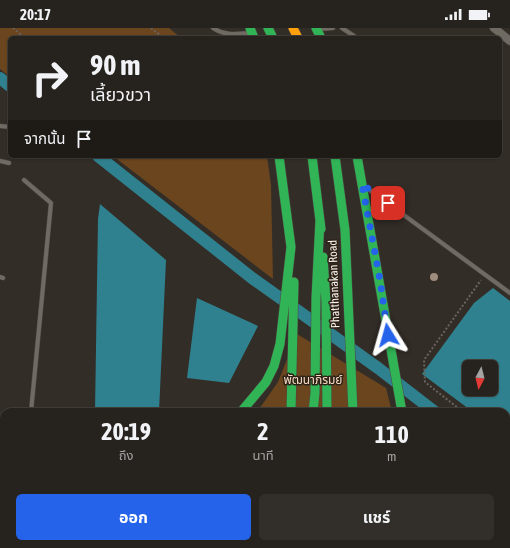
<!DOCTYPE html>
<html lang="th">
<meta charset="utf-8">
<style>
body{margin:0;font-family:"Asap Condensed","Noto Sans Thai",sans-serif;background:#322f2a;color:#f1f3f6;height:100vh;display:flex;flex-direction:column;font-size:15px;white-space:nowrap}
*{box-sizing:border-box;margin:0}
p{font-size:13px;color:#a4a4a4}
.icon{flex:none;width:22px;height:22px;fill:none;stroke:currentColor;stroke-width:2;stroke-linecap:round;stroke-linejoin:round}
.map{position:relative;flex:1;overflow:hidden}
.side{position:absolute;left:0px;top:380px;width:510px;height:140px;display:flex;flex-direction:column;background:#26221d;border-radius:12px 12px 0 0;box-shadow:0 1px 3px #0004,0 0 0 1px #423f3b}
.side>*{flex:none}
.hud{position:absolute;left:8px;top:8px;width:494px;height:122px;border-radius:6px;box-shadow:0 1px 3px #0004,0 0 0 1px #423f3b;background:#26221d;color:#f1f3f6;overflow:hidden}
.needle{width:26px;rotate:187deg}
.controls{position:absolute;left:462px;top:332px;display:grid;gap:8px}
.controls a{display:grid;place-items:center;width:36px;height:36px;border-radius:6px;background:#26221d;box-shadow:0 1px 3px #0004,0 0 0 1px #423f3b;font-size:20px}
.pin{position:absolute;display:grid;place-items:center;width:34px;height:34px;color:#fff;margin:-17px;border-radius:8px;box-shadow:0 2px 6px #0006}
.me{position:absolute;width:44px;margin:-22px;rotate:352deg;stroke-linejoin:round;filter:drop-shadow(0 0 3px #0008)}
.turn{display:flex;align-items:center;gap:14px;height:84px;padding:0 16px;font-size:18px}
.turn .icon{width:52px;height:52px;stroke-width:2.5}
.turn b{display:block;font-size:28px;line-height:34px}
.then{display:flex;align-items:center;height:38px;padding:0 16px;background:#0003;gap:8px;font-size:15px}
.eta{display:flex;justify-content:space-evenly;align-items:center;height:68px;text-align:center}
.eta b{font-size:24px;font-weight:700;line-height:28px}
.primary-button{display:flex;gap:8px;margin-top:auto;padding:8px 16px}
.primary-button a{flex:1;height:46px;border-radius:6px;background:#2563eb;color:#fff;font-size:16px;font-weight:700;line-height:46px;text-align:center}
.primary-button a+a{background:#322f2a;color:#f1f3f6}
.status{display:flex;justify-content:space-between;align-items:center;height:28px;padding:0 20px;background:#26221d;direction:ltr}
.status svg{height:11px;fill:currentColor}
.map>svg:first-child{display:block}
.green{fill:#6a451d}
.water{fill:#30818f;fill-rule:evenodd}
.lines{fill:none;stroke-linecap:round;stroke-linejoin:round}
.canal{stroke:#30818f;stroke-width:12}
.lane-casing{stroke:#4e4843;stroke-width:5}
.street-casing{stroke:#4e4843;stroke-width:9}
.fast-casing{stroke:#4e4843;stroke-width:10}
.slow-casing{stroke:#4e4843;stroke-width:10}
.jam-casing{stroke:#4e4843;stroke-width:10}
.path{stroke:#69645e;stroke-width:2;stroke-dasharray:2 2;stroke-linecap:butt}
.lane{stroke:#6f6a62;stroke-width:4}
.street{stroke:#6f6a62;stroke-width:8}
.fast{stroke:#30b455;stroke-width:9}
.slow{stroke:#ff9f0a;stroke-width:9}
.jam{stroke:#e5322d;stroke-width:9}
.tree{fill:#9e8c7c}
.route{stroke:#2563eb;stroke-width:7;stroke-dasharray:0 12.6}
.labels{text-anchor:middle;stroke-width:3;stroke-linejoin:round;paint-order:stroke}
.street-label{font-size:12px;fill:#f9f1ea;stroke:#2e2318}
.park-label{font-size:12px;fill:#f6dac1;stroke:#2e2318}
</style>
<div class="status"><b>20:17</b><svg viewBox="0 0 49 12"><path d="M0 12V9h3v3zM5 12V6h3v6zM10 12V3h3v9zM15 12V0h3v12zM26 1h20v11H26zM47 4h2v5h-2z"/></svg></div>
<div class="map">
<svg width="510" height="520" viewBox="0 0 510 520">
<rect width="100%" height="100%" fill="#332d27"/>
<path class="green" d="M0 0H169L181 10H10V49L0 41Z
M113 128H267L271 157 273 251Z
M297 306 386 360 392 384H257L278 354Z
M98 516H407V520H95Z"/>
<path class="water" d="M100 176 166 232 159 384H95L98 191Z
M493 260 510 273V412L506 409V384H473L422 346 474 275ZM469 339H491V361H469Z
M197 270 258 298 229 355 187 350Z"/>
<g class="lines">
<path class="canal" d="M0 50 10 58
M98 128 252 250 378 340 435 384
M506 439 510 442"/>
<defs>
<path id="lane" d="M213 0C224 8 237 6 250 5
M342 0 357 10
M319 1 333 0
M0 98 10 99
M0 133 9 135
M24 152 51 175 31 384
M367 160 510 265
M0 249 3 250
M19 520V516
M453 520V517L495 518V520"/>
<path id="street" d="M494 0 510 13"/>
<path id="fast" d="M250 0 254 10
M268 0 273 10
M316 0 321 10
M312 128 321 201
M335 128 345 202 353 384
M357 128 402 384
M323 229 326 274 327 384
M241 384 266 354 274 338 280 316 291 219 279 128
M291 384 294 254
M313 384 315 365 316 270 320 192
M292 516 294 520
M378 516 380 520
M414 516V520
M48 520 51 516
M64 520 66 516
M90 520 92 516
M119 520 122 516
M281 520 282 516"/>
<path id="slow" d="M293 0 298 10
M243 516 247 520
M313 516V520
M355 516V520"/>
<path id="jam" d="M331 516V520
M426 516 427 520"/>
</defs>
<use href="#lane" class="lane-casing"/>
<use href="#street" class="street-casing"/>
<use href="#fast" class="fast-casing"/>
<use href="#slow" class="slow-casing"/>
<use href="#jam" class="jam-casing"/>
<path class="path" d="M13 0 25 10
M151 0 164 10
M463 384 425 354 424 332 481 252
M506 417 510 420"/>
<use href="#lane" class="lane"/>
<use href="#street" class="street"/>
<use href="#fast" class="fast"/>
<use href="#slow" class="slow"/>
<use href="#jam" class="jam"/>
</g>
<circle class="tree" cx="434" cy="249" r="4"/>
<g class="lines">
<path class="route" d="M388 175 362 156 380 252 388 307"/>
</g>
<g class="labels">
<g class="street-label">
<text transform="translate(334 256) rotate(-92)" y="4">Phatthanakan Road</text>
</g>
<g class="park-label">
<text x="313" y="356">พัฒนาภิรมย์</text>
</g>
</g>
</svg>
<div class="controls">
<a><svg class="needle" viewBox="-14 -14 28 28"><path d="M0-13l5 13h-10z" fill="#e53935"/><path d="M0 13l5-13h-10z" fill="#a4a4a4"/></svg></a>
</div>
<div class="pin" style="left:388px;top:175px;background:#d93025"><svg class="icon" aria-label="arrive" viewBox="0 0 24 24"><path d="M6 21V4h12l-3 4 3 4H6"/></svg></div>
<svg class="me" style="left:388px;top:307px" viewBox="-20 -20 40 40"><path d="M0-17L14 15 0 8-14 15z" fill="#2563eb" stroke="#fff" stroke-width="4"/></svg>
<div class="hud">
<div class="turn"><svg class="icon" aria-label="right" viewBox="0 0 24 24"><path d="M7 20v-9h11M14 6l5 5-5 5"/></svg><div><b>90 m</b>เลี้ยวขวา</div></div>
<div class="then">จากนั้น<svg class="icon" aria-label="arrive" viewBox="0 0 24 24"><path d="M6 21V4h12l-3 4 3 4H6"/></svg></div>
</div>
<section class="side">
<div class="eta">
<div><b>20:19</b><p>ถึง</p></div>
<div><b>2</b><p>นาที</p></div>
<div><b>110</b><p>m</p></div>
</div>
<div class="primary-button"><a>ออก</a><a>แชร์</a></div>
</section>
</div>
